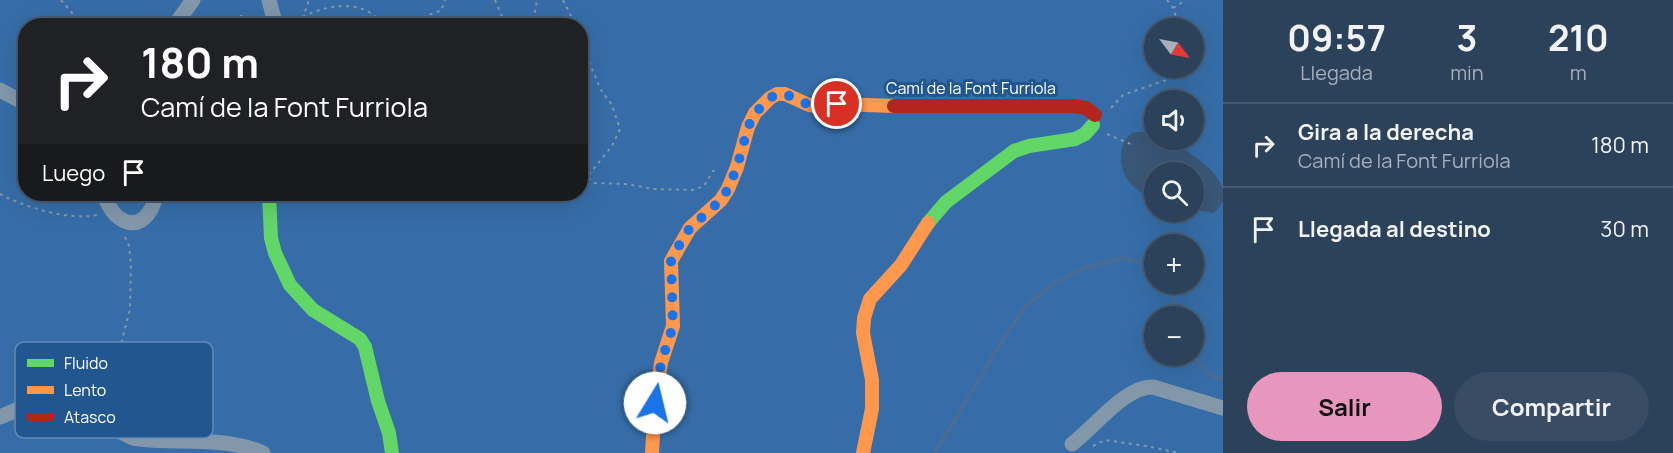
<!DOCTYPE html>
<html lang="es">
<meta charset="utf-8">
<style>
body{margin:0;font-family:Manrope,sans-serif;background:#384c63;color:#f1f3f6;height:100vh;display:flex;flex-direction:column;font-size:22px;white-space:nowrap}
*{box-sizing:border-box;margin:0}
p{font-size:20px;color:#a6afbb}
.icon{flex:none;width:33px;height:33px;fill:none;stroke:currentColor;stroke-width:2;stroke-linecap:round;stroke-linejoin:round}
.map{position:relative;flex:1;overflow:hidden}
.side{display:flex;flex-direction:column;background:#2c415a;width:450px}
.side>*{flex:none}
.guide{position:absolute;left:18px;top:18px;width:570px;height:183px;border-radius:24px;box-shadow:0 6px 24px #0002,0 0 0 2px #485a70;background:#202124;color:#fff;overflow:hidden}
.needle{width:39px;rotate:122deg}
.tools{position:absolute;left:1144px;top:18px;display:grid;gap:12px}
.tools a{display:grid;place-items:center;width:60px;height:60px;border-radius:50%;background:#2c415a;box-shadow:0 6px 24px #0002,0 0 0 2px #485a70;font-size:30px}
.pin{position:absolute;display:grid;place-items:center;width:51px;height:51px;color:#fff;margin:-26px;border:3px solid #fff;border-radius:50%;box-shadow:0 2px 6px #0007}
.me{position:absolute;width:66px;margin:-33px;rotate:9deg;stroke-linejoin:round;filter:drop-shadow(0 0 4px #0008)}
.turn{display:flex;align-items:center;gap:21px;height:126px;padding:0 24px;font-size:27px}
.turn .icon{width:78px;height:78px;stroke-width:2.5}
.turn b{display:block;font-size:42px;line-height:51px}
.then{display:flex;align-items:center;height:57px;padding:0 24px;background:#0003;gap:12px;font-size:22px}
.eta{display:flex;justify-content:space-evenly;align-items:center;height:102px;text-align:center}
.eta b{font-size:36px;font-weight:700;line-height:42px}
.cta{display:flex;gap:12px;margin-top:auto;padding:12px 24px}
.cta a{flex:1;height:69px;border-radius:36px;background:#e797bd;color:#111;font-size:24px;font-weight:700;line-height:69px;text-align:center}
.cta a+a{background:#384c63;color:#f1f3f6}
ul{padding:0;list-style:none}
li{display:flex;align-items:center;gap:18px;height:84px;padding:0 24px;border-top:2px solid #485a70}
li div{flex:1}
li b{display:block;font-size:22px}
li em{font-style:normal}
main{display:flex;flex:1;min-height:0}
.map>svg:first-child{display:block}
.green{fill:#366da8;fill-rule:evenodd}
.lines{fill:none;stroke-linecap:round;stroke-linejoin:round}
.stream{stroke:#486c95;stroke-width:4}
.path{stroke:#8397ab;stroke-width:2;stroke-dasharray:3 4.5;stroke-linecap:butt}
.street{stroke:#8397ab;stroke-width:15}
.fast{stroke:#63d668;stroke-width:14}
.slow{stroke:#ff974d;stroke-width:14}
.jam{stroke:#b3261e;stroke-width:14}
.route{stroke:#1a73e8;stroke-width:10;stroke-dasharray:0 18}
.labels{text-anchor:middle;stroke-width:6;stroke-linejoin:round;paint-order:stroke}
.street-label{font-size:16px;fill:#fff;stroke:#215691}
.key{fill:#215691;stroke:#6489b2;stroke-width:1.5}
.key-label{font-size:16px;fill:#fff}
</style>
<main>
<div class="map">
<svg width="1223" height="453" viewBox="0 0 1223 453">
<rect width="100%" height="100%" fill="#3a5778"/>
<path class="green" d="M0 0H1223V189C1214 165 1189 153 1168 140H1194V100H1155V133L1147 131 1131 133C1123 142 1121 147 1121 159 1122 182 1137 190 1155 201V212H1194V210L1214 213 1223 202V198V453H0ZM26 26H580V194H26ZM1155 28H1194V68H1155ZM1155 244H1194V284H1155ZM1155 316H1194V356H1155Z"/>
<g class="lines">
<path class="stream" d="M1170 284 1178 316
M1194 355 1205 372 1223 380
M935 453 997 349 1024 308 1054 283 1084 268 1122 258 1155 265"/>
<path class="path" d="M61 0 83 26
M495 0 506 26
M563 0 576 26
M1167 0 1173 8 1180 28
M1173 8 1186 0
M303 17C321 7 350 1 369 12 378 18 382 24 393 25 410 27 425 14 441 11L445 0
M196 22 226 21 241 16 252 20 260 17
M303 26V17L309 0
M529 26 533 22 537 0
M580 41 601 90 612 105 620 129 612 146 587 177 594 183 627 184 653 189 693 190 704 186 713 171 718 168
M1111 108 1123 95 1166 80 1177 72 1178 68
M1107 134 1133 145
M0 194C24 207 70 221 97 215
M101 399 115 367 130 309 131 264 129 246 125 237
M1093 446 1105 440 1146 446 1180 453"/>
<path class="street" d="M269 0 276 26
M174 26 193 0
M0 90 26 104
M103 194C107 202 111 212 118 217 138 233 153 213 156 194
M0 417 37 401 56 400 96 411 121 432 133 438C175 445 223 435 263 453
M1072 444C1095 427 1125 386 1153 387L1223 408"/>
<path class="fast" d="M269 194 271 238 275 253 290 285 313 310 360 339 365 347 378 401 389 433 392 453
M928 223 946 202 1014 151 1029 146 1075 139 1085 134 1093 125"/>
<path class="slow" d="M652 453 655 403 661 363 673 326 671 261 690 228 721 200 728 189 737 167 748 127 755 113 770 98 777 94H785L809 105 816 106 837 104 894 106
M863 453 872 409V380L863 333 864 318 870 299 901 265 928 223"/>
<path class="jam" d="M894 106H1074L1086 108 1095 115"/>
</g>
<g class="lines">
<path class="route" d="M655 403 661 363 673 326 671 261 683 238 690 228 721 200 728 189 737 167 748 127 755 113 770 98 777 94H785L809 105 837 104"/>
</g>
<g class="labels">
<g class="street-label">
<text x="971" y="94">Camí de la Font Furriola</text>
</g>
</g>
<rect x="15" y="342" width="198" height="96" rx="9" class="key"/>
<rect x="27" y="359" width="27" height="8" fill="#63d668"/>
<rect x="27" y="386" width="27" height="8" fill="#ff974d"/>
<rect x="27" y="413" width="27" height="8" fill="#b3261e"/>
<g class="key-label">
<text x="64" y="369">Fluido</text>
<text x="64" y="396">Lento</text>
<text x="64" y="423">Atasco</text>
</g>
</svg>
<div class="tools">
<a><svg class="needle" viewBox="-14 -14 28 28"><path d="M0-13l5 13h-10z" fill="#e53935"/><path d="M0 13l5-13h-10z" fill="#a6afbb"/></svg></a>
<a><svg class="icon" aria-label="sound" viewBox="0 0 24 24"><path d="M4 9h4l5-4v14l-5-4H4zM17 9q2 3 0 6"/></svg></a>
<a><svg class="icon" aria-label="search" viewBox="0 0 24 24"><circle cx="10" cy="10" r="6"/><path d="M15 15l6 6"/></svg></a>
<a>+</a>
<a>−</a>
</div>
<div class="pin" style="left:837px;top:104px;background:#d93025"><svg class="icon" aria-label="arrive" viewBox="0 0 24 24"><path d="M6 21V4h12l-3 4 3 4H6"/></svg></div>
<svg class="me" style="left:655px;top:403px" viewBox="-20 -20 40 40"><circle r="19" fill="#fff"/><path d="M0-13L10 11 0 6-10 11z" fill="#1a73e8"/></svg>
<div class="guide">
<div class="turn"><svg class="icon" aria-label="right" viewBox="0 0 24 24"><path d="M7 20v-9h11M14 6l5 5-5 5"/></svg><div><b>180 m</b>Camí de la Font Furriola</div></div>
<div class="then">Luego<svg class="icon" aria-label="arrive" viewBox="0 0 24 24"><path d="M6 21V4h12l-3 4 3 4H6"/></svg></div>
</div>
</div>
<section class="side">
<div class="eta">
<div><b>09:57</b><p>Llegada</p></div>
<div><b>3</b><p>min</p></div>
<div><b>210</b><p>m</p></div>
</div>
<ul>
<li><svg class="icon" aria-label="right" viewBox="0 0 24 24"><path d="M7 20v-9h11M14 6l5 5-5 5"/></svg><div><b>Gira a la derecha</b><p>Camí de la Font Furriola</p></div><em>180 m</em></li>
<li><svg class="icon" aria-label="arrive" viewBox="0 0 24 24"><path d="M6 21V4h12l-3 4 3 4H6"/></svg><div><b>Llegada al destino</b></div><em>30 m</em></li>
</ul>
<div class="cta"><a>Salir</a><a>Compartir</a></div>
</section>
</main>
